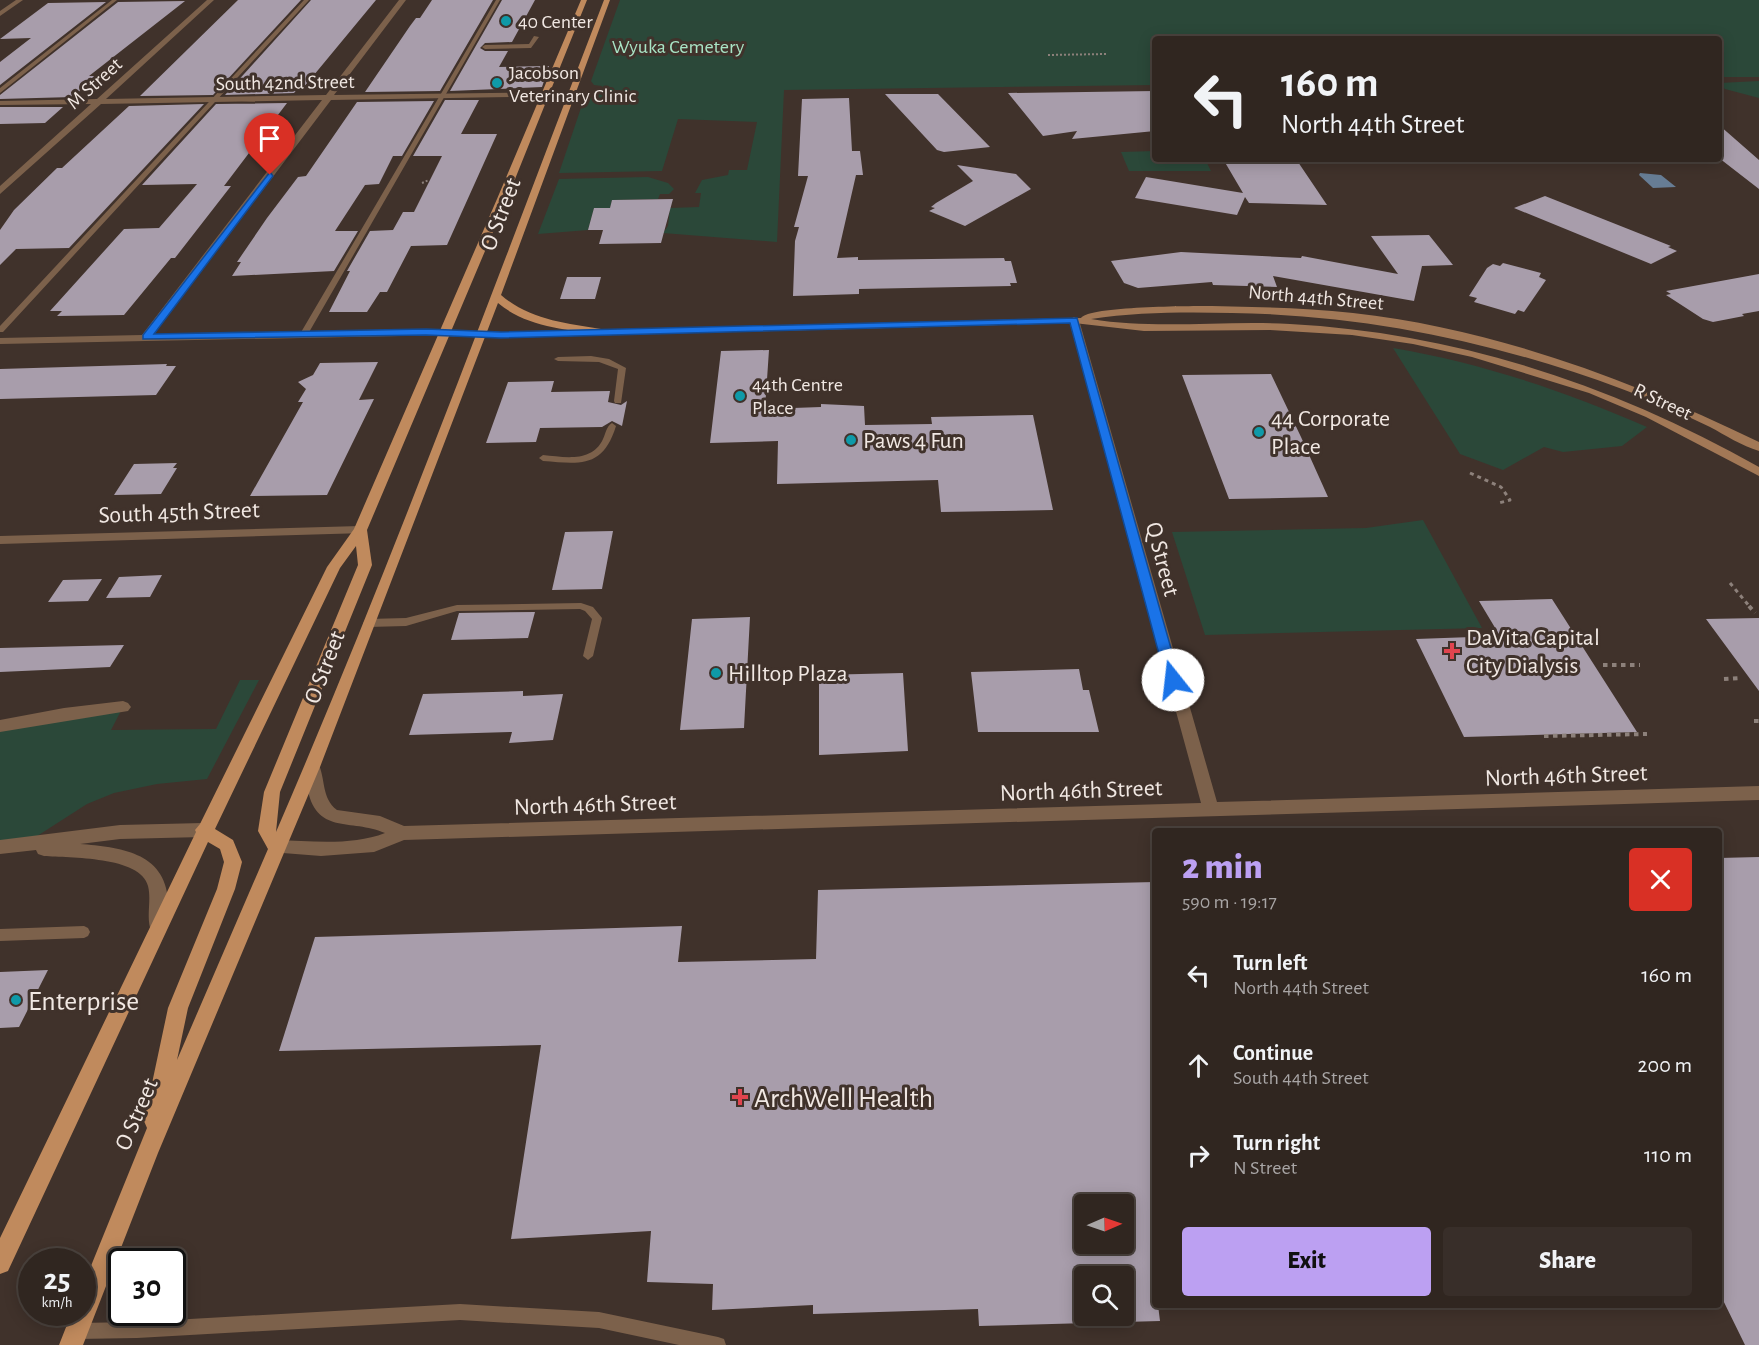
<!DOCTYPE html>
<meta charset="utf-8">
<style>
body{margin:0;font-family:"Alegreya Sans",sans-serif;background:#382e29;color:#f1f3f6;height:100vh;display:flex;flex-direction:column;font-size:22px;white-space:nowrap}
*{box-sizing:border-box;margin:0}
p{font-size:20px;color:#a8a5a5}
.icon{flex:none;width:33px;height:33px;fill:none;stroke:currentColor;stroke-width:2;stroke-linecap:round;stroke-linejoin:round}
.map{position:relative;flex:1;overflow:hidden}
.drawer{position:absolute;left:1152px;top:828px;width:570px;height:480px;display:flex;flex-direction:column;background:#302620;border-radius:6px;box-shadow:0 3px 15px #0003,0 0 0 2px #4b433e}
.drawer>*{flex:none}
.banner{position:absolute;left:1152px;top:36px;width:570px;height:126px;border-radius:6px;box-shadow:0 3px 15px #0003,0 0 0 2px #4b433e;background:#302620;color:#f1f3f6;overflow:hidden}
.needle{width:39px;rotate:88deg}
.fabs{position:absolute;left:1074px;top:1194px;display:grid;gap:12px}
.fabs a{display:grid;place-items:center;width:60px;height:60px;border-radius:6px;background:#302620;box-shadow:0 3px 15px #0003,0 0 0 2px #4b433e;font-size:30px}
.speed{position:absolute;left:18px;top:1248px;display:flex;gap:12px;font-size:30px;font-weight:700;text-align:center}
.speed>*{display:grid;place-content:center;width:78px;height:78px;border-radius:50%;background:#302620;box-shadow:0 3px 15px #0003,0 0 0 2px #4b433e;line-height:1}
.speed small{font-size:15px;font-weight:400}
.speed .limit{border:3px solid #111;border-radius:9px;background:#fff;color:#111}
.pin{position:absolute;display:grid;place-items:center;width:51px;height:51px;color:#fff;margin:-62px -26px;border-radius:50% 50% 50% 0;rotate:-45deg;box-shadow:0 0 6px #0007}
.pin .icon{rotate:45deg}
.me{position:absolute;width:66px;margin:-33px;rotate:344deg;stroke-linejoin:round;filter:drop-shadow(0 0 4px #0008)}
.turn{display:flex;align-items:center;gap:21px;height:126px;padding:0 30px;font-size:27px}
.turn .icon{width:78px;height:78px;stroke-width:2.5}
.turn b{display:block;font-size:42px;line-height:51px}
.round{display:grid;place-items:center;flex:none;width:63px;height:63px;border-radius:6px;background:#382e29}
.summary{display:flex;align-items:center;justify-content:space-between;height:102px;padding:0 30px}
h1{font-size:36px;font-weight:800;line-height:45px;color:#bca0f2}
.action{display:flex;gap:12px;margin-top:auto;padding:12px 30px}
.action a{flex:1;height:69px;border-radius:6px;background:#bca0f2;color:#111;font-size:24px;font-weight:800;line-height:69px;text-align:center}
.action a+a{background:#382e29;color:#f1f3f6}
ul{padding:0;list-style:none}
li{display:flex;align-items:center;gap:18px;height:90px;padding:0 30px}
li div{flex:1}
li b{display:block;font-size:22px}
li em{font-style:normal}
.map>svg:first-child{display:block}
.green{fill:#2b4839}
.water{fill:#677d95}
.building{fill:#a89dab;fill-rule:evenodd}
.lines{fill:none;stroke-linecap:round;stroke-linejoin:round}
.path-far2{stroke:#8d817b;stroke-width:2;stroke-dasharray:2 2;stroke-linecap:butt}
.path-far1{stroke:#8d817b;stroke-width:3;stroke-dasharray:4 4;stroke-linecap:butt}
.path{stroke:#8d817b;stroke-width:4;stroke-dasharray:4.5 4.5;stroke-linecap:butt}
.service{fill:#7c614b;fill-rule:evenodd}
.minor{fill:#7c614b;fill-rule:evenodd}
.secondary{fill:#a27856;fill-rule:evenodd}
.primary{fill:#c08a5d;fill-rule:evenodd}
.route{fill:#1a73e8;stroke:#114b97;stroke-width:1.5}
.culture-dot{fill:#0f9aa8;stroke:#40322b;stroke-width:2}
.health-dot{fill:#e0444e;stroke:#40322b;stroke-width:2}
.labels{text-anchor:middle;stroke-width:6;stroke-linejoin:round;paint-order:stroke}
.far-poi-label{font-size:20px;fill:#f1e8e3;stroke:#40322b;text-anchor:start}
.far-park-label{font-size:20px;fill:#a8e4c5;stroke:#40322b}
.far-street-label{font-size:20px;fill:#f1e8e3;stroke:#40322b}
.street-label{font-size:24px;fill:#f1e8e3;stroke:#40322b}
.poi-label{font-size:24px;fill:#f1e8e3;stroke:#40322b;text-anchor:start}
.near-poi-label{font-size:28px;fill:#f1e8e3;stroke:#40322b;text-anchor:start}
</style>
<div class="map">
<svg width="1759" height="1345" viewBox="0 0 1759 1345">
<rect width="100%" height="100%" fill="#40322b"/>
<path class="green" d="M620 0H1759V77H1719V39H1155V85L784 90 777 242 663 233 668 226 670 208 699 207 701 193H695L702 180 728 175 729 170H747L757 122 678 119 662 171 559 173 586 93 600 92 602 86 594 85 591 81Z
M1759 81V98L1725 89 1719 83Z
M1155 151V159H1205L1211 171H1129L1121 152Z
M648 177 668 183 674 189 669 194H660L658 199 612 200 610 208H594L588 230 538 234 559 179Z
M1393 348C1481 363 1565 391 1647 427L1622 446 1563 452 1544 447 1503 470 1460 454Z
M1423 520 1482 628 1205 635 1172 532 1366 528Z
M240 680H259L207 779 157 784 114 793 87 804 20 847H0V726L123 707 111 730 216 729Z"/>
<path class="water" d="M1640 173 1661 175 1676 187 1653 188 1639 175Z"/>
<path class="building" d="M238 0H301L213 95 140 96Z
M311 0H376L304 87H299L294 93 225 95Z
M432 0H493L440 91 365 92 410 26 416 18H420Z
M502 0H535L512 42 485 43 480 48 485 51H508L499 67 549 66 542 87 450 91Z
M185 1 89 76H97L73 97 0 99V95L118 2Z
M106 2 0 85V62L31 38 0 39 48 3Z
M1155 91V131L1072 139 1077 131 1043 136 1008 93Z
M885 94H938L990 147 944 152 937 150Z
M849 98 852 151H860L863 175H856L837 258 858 257V260L1004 258 1005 261H1011L1017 283H1010L1011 286 859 289V294L793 296 795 241 799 227H794L808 176H798L802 99Z
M445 100H479L461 134H497L447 245 411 246 387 292H380L367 312H329L350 271H347L370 231 393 230 403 212H414L442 156H413Z
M434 101 402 156H393L379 184 365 185 335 231H358L334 271 232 276 241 262H237L267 218 298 177 306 176 357 102Z
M287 103 224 186H231L175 258H171L124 315 57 316 62 311H50L124 229 159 228 197 184 142 185 216 104Z
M204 104 69 248 16 249 0 265V230L14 210 57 168H62L129 106Z
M0 107H63L45 123 0 124Z
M1719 125 1759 160V189L1719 158Z
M1223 159H1296L1327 205 1249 203 1245 197 1237 215 1135 198 1146 177 1243 193Z
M957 165 1016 174 1031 189 965 226 929 211 935 208 931 207 936 203 973 181Z
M1545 196 1671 246 1668 247 1677 251 1651 264 1514 208Z
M673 199 661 243 599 244 603 230H588L594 208H610L612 200Z
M1429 235 1453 265 1422 266 1414 301 1273 276 1277 287 1213 285 1212 282 1138 288 1124 283 1111 261 1181 252 1301 258 1302 256 1398 274 1371 236Z
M1503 263 1541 273 1539 277 1546 280 1524 312 1518 310 1515 314 1474 302 1477 298 1469 296 1487 268 1493 264 1500 266Z
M1759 274V311L1742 314 1744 316 1713 322 1703 319 1666 295 1671 294 1666 291Z
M567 277H601L595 299H560Z
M769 350 765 409 821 407V404L864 406 865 425 932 424 931 417 1033 415 1053 510 941 512 938 480 777 484 778 441 710 443 721 351Z
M378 362 359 400 374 399 327 495 250 496 303 402H298L306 389 298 382 313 375 320 363Z
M167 364 166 366H176L156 395 0 399V369Z
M1271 374 1301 437 1328 497 1229 499 1182 375Z
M554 381 551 392 610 391 608 402 621 405 627 401 622 426 612 421 602 427 540 428 536 442 486 443 508 382Z
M177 463 173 468H177L161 494 114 495 134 464Z
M613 531 602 589 552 590 565 532Z
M162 575 150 597 106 598 119 577Z
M102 579 88 601 48 602 63 580Z
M1552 599 1637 732 1464 737 1416 639 1500 636 1479 601Z
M535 612 528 638 451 640 459 613Z
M750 617 744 728 680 730 692 619Z
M1759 618V691L1706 619Z
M124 645 110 667 0 672V648Z
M1079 669 1083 690H1089L1099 732H978L971 672Z
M903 673 908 751 819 755V675Z
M523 691V696L563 694 553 740 509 743 512 732 409 735 423 694Z
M1759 857V1345H1745L1719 1292V858Z
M1155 882V1305H1158L1160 1321 979 1326 978 1309 813 1314V1305L712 1310 713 1284 647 1282 651 1231 511 1239 541 1045 279 1051 315 937 682 926 678 962 816 959 818 890ZM1084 1204H1124V1244H1084ZM1084 1276H1124V1316H1084Z
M48 970 19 1027 0 1028V972Z"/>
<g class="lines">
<path class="path-far2" d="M1048 55 1106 54
M422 183 429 180"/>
<path class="path-far1" d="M1470 473 1501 487 1510 500 1499 503
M1730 583 1750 607"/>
<path class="path" d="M1749 606 1755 613
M1603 665H1640
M1724 679 1740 678
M1754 721H1759
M1544 736 1647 734"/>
<path class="service" d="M112 0H117L0 93V88Z
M304 0H309L3 332H0V326Z
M496 0H500L308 334 301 336 300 334Z
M534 36 539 37 531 48 485 49 482 47 485 45 529 44Z
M591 356 609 359 626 368 621 403H615L614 401 618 369 599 362 558 361 554 359 558 357Z
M612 423 616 426C603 468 581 464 543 461L539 458 543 455C564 457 592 463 603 439 606 433 606 427 612 423Z
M581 603 593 607 602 618 593 656 588 660 583 656 592 619 585 611 580 609 457 611 406 626 368 627 363 623 368 619 406 618 457 605Z
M84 926 88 928 90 932 88 936 84 938 0 941V929Z
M460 1304 599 1312 718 1337 724 1339 726 1345H679L599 1328 460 1320 137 1338 77 1339 71 1337 69 1331 71 1325 77 1323 137 1322Z"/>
<path class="minor" d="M16 0H23L0 16V11Z
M207 0H214L106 99 326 95 399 0H406L334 95 573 92V96H570L331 100 153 335 445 330 450 333 449 335 0 344V338L142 335 322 100 101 104 0 194V186L91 104 0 105V101L97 99Z
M1074 317 1079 320 1217 802 1759 786V800L404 840 374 852 321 856 270 852 267 847 270 842 276 840C311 841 352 846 385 833 351 818 315 836 307 786 306 778 303 770 306 763H318C326 779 321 798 337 810L380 816 404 826 1201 803 1069 320Z
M360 526 365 527 367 530 365 533 0 544V536Z
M123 701 128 703 131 707 128 711 0 732V720L64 708Z
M203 823 209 825 211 830 209 835 203 837 120 839 80 844C119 847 165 852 168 900 168 911 169 923 164 933L158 935 152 933C145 919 152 901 148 886 141 856 69 858 44 856L38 854 36 850 0 854V840L120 825Z"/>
<path class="secondary" d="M1212 306C1259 307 1306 308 1353 313 1496 329 1631 380 1759 442V451C1742 446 1725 435 1710 427 1681 413 1652 400 1622 389 1495 342 1367 315 1232 313 1185 312 1137 312 1091 319 1157 330 1224 320 1290 324 1457 333 1614 385 1759 467V476L1646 417 1589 393 1472 357 1413 344 1352 335 1270 330 1144 331 1074 323 500 338 445 336 440 333 445 330 500 332 1081 318C1089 306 1192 306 1212 306Z"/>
<path class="primary" d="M581 0H587L507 199 367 530 372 565 280 792 276 832C394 559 497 278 604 0H610L501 295C530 320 565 323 601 329L606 332 601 335C566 329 526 327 498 303L320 767 158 1153 83 1345H59L72 1312H82V1288L147 1128 144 1121 168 1008 217 889 224 862 220 849 208 842 8 1271 0 1274V1238L196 832 195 830 200 824 327 567 354 529 497 199ZM356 546 358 565 264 792 258 831 268 849 177 1060 188 1008 235 889 242 862 233 840 215 829 340 568Z"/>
</g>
<path class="route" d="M270 172 273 176 154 334 426 329 501 332 1077 318 1180 680 1173 685 1166 680 1070 323 501 338 426 335 143 339V335Z"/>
<g class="culture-dot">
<circle cx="506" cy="21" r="6"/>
<circle cx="497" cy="83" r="6"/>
<circle cx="740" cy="396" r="6"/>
<circle cx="1259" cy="432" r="6"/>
<circle cx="851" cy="440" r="6"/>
<circle cx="716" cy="673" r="6"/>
<circle cx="16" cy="1000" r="6"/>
</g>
<g class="health-dot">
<path d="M1449 642h6v6h6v6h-6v6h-6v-6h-6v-6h6z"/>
<path d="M737 1088h6v6h6v6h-6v6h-6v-6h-6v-6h6z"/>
</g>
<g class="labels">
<g class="far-poi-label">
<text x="518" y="28">40 Center</text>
<text x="509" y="79">Jacobson<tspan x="509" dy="23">Veterinary Clinic</tspan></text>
<text x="752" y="391">44th Centre<tspan x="752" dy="23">Place</tspan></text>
</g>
<g class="far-park-label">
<text x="678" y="53">Wyuka Cemetery</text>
</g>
<g class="far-street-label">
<text transform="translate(285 82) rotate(-1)" y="7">South 42nd Street</text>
<text transform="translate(94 83) rotate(-42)" y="7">M Street</text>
<text transform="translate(1316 297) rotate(5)" y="7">North 44th Street</text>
<text transform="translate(1663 401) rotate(25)" y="7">R Street</text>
</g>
<g class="street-label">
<text transform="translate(500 214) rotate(-69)" y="8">O Street</text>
<text transform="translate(179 512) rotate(-2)" y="8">South 45th Street</text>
<text transform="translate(1163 559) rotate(75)" y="8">Q Street</text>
<text transform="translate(324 667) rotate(-69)" y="8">O Street</text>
<text transform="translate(1566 775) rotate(-2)" y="8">North 46th Street</text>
<text transform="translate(1081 790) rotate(-2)" y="8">North 46th Street</text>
<text transform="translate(595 804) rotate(-2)" y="8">North 46th Street</text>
<text transform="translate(136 1114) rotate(-67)" y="8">O Street</text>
</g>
<g class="poi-label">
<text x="1271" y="426">44 Corporate<tspan x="1271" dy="28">Place</tspan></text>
<text x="863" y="448">Paws 4 Fun</text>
<text x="1466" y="645">DaVita Capital<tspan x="1466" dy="28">City Dialysis</tspan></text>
<text x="728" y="681">Hilltop Plaza</text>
</g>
<g class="near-poi-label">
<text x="28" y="1010">Enterprise</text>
<text x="754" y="1107">ArchWell Health</text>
</g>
</g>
</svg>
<div class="fabs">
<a><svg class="needle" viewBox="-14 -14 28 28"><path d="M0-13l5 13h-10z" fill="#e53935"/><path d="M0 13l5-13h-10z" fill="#a8a5a5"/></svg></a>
<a><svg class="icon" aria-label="search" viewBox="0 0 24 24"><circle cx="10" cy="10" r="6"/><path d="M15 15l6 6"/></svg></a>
</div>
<div class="speed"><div>25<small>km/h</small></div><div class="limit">30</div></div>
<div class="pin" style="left:270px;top:175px;background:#d93025"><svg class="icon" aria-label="arrive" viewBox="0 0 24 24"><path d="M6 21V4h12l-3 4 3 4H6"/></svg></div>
<svg class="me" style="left:1173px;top:680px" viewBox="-20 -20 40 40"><circle r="19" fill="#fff"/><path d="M0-13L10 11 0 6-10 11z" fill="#1a73e8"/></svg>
<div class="banner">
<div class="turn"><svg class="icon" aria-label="left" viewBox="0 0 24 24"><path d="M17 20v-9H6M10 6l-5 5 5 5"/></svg><div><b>160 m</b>North 44th Street</div></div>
</div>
<section class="drawer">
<div class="summary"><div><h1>2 min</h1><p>590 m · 19:17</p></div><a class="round" style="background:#d93025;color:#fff"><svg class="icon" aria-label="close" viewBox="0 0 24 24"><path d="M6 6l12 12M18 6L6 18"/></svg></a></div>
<ul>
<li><svg class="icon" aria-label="left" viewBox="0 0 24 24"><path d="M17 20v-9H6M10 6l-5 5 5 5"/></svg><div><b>Turn left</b><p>North 44th Street</p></div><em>160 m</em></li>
<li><svg class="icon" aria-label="ahead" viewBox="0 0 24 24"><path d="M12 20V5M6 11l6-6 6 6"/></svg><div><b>Continue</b><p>South 44th Street</p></div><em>200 m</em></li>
<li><svg class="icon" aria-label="right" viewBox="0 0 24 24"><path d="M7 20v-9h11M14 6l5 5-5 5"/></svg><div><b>Turn right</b><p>N Street</p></div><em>110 m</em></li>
</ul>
<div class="action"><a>Exit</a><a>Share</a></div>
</section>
</div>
